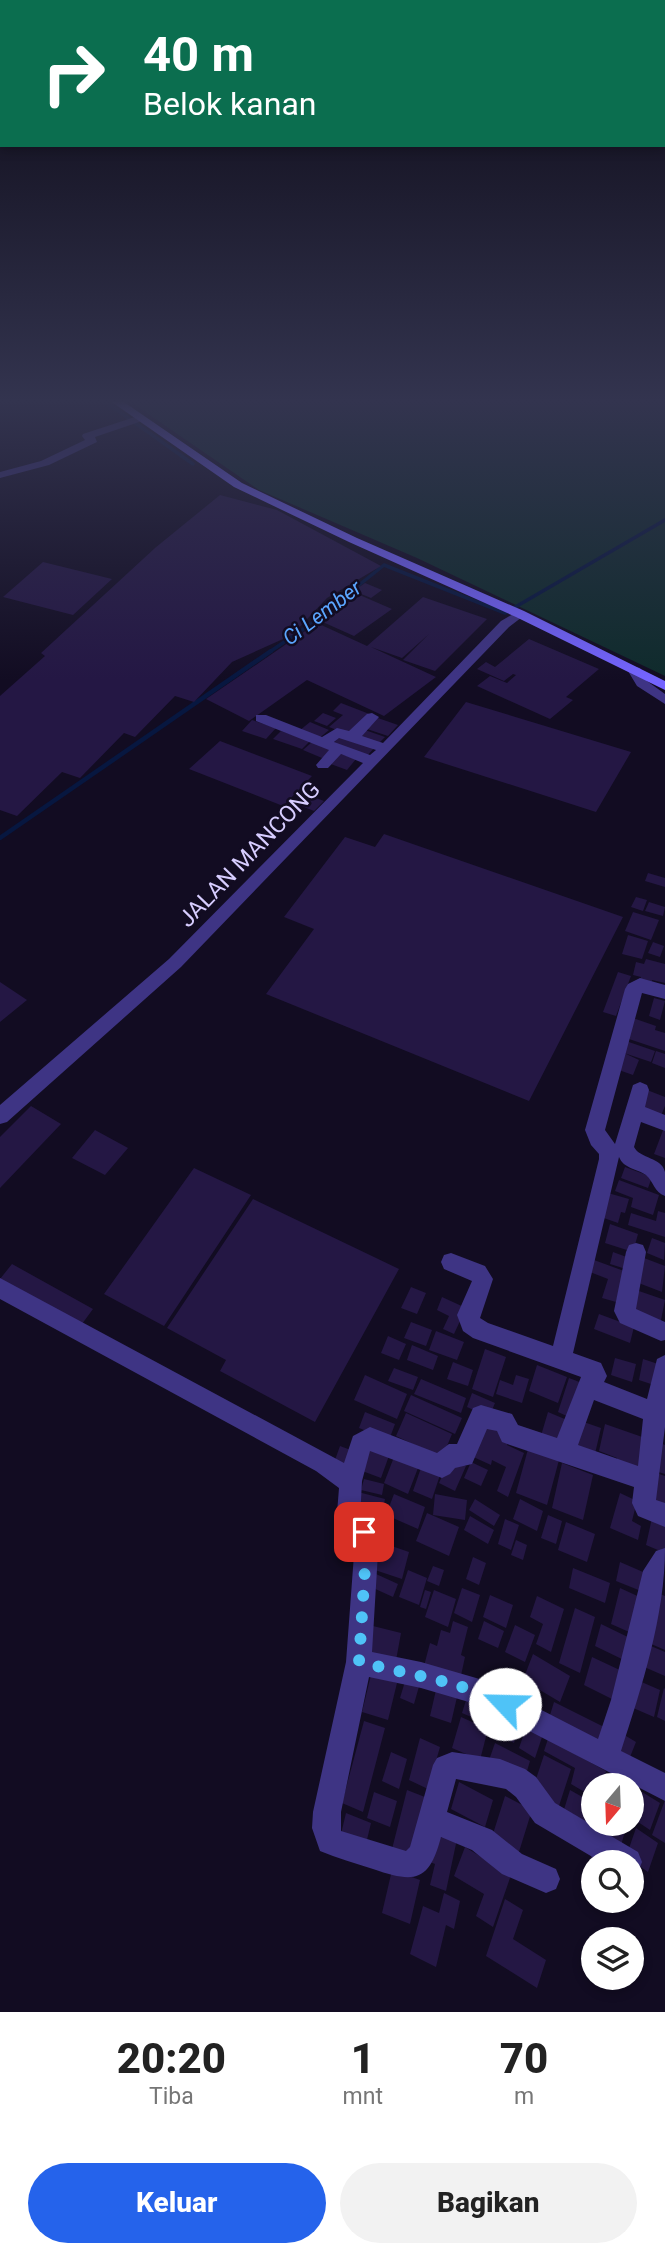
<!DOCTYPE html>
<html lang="id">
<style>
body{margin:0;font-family:Roboto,sans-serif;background:#f2f2f2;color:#222;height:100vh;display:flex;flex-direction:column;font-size:26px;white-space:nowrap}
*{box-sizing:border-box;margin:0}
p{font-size:23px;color:#767676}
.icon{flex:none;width:38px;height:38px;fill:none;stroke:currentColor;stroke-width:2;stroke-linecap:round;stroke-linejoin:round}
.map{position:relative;height:2012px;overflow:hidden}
.side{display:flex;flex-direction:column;background:#fff;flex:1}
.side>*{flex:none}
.guide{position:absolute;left:0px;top:0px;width:665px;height:147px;box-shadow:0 4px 10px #0003;background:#0b6e4f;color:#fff;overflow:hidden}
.needle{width:46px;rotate:199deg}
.controls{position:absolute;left:581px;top:1773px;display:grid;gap:14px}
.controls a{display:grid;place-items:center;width:63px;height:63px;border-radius:50%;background:#fff;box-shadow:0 4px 10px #0003;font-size:35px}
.pin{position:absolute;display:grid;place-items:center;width:60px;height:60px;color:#fff;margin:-30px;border-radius:14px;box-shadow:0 4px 10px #0006}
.me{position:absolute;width:77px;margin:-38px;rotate:294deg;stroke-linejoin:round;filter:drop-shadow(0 0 5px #0008)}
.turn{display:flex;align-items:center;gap:24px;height:147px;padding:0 28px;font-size:32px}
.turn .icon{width:91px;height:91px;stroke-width:2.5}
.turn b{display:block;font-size:49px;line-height:60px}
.eta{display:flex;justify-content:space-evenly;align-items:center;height:119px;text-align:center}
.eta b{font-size:42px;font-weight:800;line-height:49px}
.primary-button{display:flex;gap:14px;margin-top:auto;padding:14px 28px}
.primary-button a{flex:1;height:80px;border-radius:42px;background:#2563eb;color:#fff;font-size:28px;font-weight:800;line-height:80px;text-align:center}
.primary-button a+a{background:#f2f2f2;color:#222}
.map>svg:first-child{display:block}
.green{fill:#0f2b2c}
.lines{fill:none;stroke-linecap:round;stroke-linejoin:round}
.stream-far1{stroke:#071740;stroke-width:3.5}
.stream{stroke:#071740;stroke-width:4.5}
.building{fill:#241744}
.street{fill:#3e3484;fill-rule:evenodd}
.secondary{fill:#7464ff;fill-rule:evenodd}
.route{stroke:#4fc3f7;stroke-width:12;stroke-dasharray:0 21.6}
.labels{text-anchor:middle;stroke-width:5;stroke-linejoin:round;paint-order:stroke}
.far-water-label{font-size:21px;font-style:italic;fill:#5ba6ff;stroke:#120c22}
.street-label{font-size:23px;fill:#d7cdff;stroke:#120c22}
</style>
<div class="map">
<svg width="665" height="2012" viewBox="0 0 665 2012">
<rect width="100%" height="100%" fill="#120c22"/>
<path class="green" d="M125 398H665V676L417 558 259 490Z"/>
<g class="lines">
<path class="stream-far1" d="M100 398 193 464
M268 653 308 626 384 565 505 613 665 520"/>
<path class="stream" d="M0 838 271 651"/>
</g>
<path class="building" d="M220 495 277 510 381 566 327 598 292 635 232 662 194 702 175 696 135 737 124 733 80 778 62 772 17 816 0 810V696L45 656 41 653 155 548Z
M43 562 112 579 73 615 3 597Z
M365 583 382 590 371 598 354 591Z
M355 593 392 609 354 636 316 619Z
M423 597 487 619 435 671 403 660 429 634 402 658 371 647 436 677 384 716 307 680 249 721 206 699 317 623 367 646Z
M529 639 599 669 566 697 573 700 550 719 477 686 490 676 507 683 516 675 513 674 504 681 477 669 486 662 495 667Z
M466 702 631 752 596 812 424 757Z
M341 703 372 715 352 736 329 727 343 715 333 711Z
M323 713 336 718 327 726 314 721Z
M375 717 398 725 388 736 364 728Z
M252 720 276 728 266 739 242 731Z
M310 722 329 730 317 740 299 731Z
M365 730 385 737 377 745 357 737Z
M281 731 310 741 302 749 273 739Z
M339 737 376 746 366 757 333 744Z
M220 741 312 776 283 806 189 769Z
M312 742 332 750 322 758 303 750Z
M338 753 356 759 347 770 328 763Z
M303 793 324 801 314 811 294 803Z
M384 834 623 917 529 1101 266 994 314 929 284 917 345 837 375 847Z
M648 873 665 878V887L645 881Z
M636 897 647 900 643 911 631 907Z
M649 902 665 907 663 916 645 911Z
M633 912 659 920 651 940 625 931Z
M628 935 648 941 642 959 622 954Z
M653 942 664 946 660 957 648 953Z
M646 959 665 964V983L652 980 651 986 640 983 641 977 633 975 636 962 644 964Z
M618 972 631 976 616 1016 603 1012Z
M0 982 27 1000 0 1022Z
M654 998 665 1001 660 1020 649 1016Z
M630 1017 656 1026 655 1030 665 1033V1051L623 1037Z
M623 1040 655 1051 651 1062 624 1053 639 1060 633 1075 613 1068Z
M656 1051 665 1054V1068L652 1063Z
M647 1090 665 1097V1106L660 1118 638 1110Z
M31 1106 61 1124 0 1188V1137Z
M665 1125V1158L654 1154Z
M95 1130 128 1148 105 1175 72 1158Z
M625 1167 652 1177 648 1188 621 1178Z
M194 1168 251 1195 164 1326 104 1294Z
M619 1180 659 1195 653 1215 631 1207 633 1198 615 1191Z
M608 1193 629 1199 625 1213 621 1212 618 1223 601 1217Z
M253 1199 399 1269 315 1422 220 1371 226 1360 167 1328Z
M658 1211 665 1213V1237L628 1225 631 1213 656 1221Z
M610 1224 638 1234 633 1252 605 1243Z
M652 1238 665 1243 664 1260 647 1253Z
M613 1252 632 1259 629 1270 610 1264Z
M644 1258 665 1266 662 1292 636 1282Z
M594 1260 624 1271 616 1302 602 1298 608 1279 590 1272Z
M12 1264 93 1309 79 1328 0 1283V1279Z
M411 1287 426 1293 417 1314 401 1308Z
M636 1290 665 1300 660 1325 630 1315Z
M442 1297 466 1308 454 1334 443 1329 449 1316 437 1310Z
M599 1314 634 1327 630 1343 594 1329Z
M411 1322 432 1330 426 1346 404 1338Z
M436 1331 464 1342 457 1360 429 1350Z
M388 1336 406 1344 399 1360 381 1353Z
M412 1345 438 1356 433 1370 407 1360Z
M485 1349 506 1357 493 1397 472 1389Z
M615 1358 636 1364 632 1382 611 1375Z
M643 1359 658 1364 654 1385 639 1380Z
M453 1362 473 1370 468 1386 447 1379Z
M537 1365 567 1377 558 1403 529 1391Z
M394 1368 418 1377 413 1390 388 1381Z
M365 1375 407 1394 397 1419 354 1400Z
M516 1375 529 1379 522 1403 496 1394 500 1380 513 1385Z
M569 1378 582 1383 571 1418 558 1412Z
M421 1379 466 1398 461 1413 414 1394Z
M472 1393 495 1403 489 1417 467 1407Z
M411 1395 462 1418 455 1434 404 1411Z
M365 1412 395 1424 389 1440 359 1428Z
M548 1412 567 1420 560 1446 540 1439Z
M406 1413 452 1434 442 1458 396 1436Z
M578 1420 601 1428 594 1458 571 1449Z
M482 1424 511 1437 507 1445 524 1453 508 1497 497 1491 506 1467 492 1460 491 1465 469 1455Z
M605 1424 648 1439 641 1477 615 1468 617 1458 599 1451Z
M658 1442 665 1445V1474L652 1470Z
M365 1444 390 1453 381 1478 357 1469Z
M340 1446 356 1452 350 1466 335 1460Z
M528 1449 559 1460 547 1505 516 1493Z
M394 1457 418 1468 408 1494 384 1483Z
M450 1458 466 1466 455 1491 439 1483Z
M423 1462 442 1469 432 1499 413 1491Z
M471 1462 488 1470 481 1486 464 1478Z
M562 1463 593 1475 583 1520 552 1508Z
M653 1472 665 1476V1513L647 1506Z
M364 1479 384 1484 382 1495 361 1490Z
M358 1492 385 1499 379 1528 352 1522Z
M620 1493 637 1501 632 1521 641 1526 638 1540 610 1528Z
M394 1494 425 1507 418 1529 386 1515Z
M435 1494 467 1500 465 1520 433 1515Z
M475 1499 500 1515 494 1526 469 1510Z
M520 1499 543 1511 537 1531 513 1519Z
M427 1513 459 1527 449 1556 416 1541Z
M548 1515 562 1521 556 1544 541 1538Z
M470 1516 494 1530 488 1544 464 1530Z
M652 1518 665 1523V1553L646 1545Z
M505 1519 519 1525 511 1550 498 1544Z
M566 1522 595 1534 587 1562 558 1550Z
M516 1540 527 1545 523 1560 511 1555Z
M380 1542 409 1552 402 1579 372 1569Z
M473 1557 486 1563 479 1585 466 1579Z
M620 1562 650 1575 646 1593 616 1581Z
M433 1566 444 1570 439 1586 427 1581Z
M573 1568 610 1583 605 1603 569 1588Z
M408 1570 427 1578 419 1605 399 1597Z
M376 1574 398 1584 393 1597 371 1587Z
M462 1588 480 1595 472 1622 454 1613Z
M620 1588 644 1599 636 1635 611 1624Z
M425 1590 431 1592 426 1609 420 1607Z
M434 1590 456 1599 448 1627 425 1617Z
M653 1591 665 1596V1650L642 1640Z
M490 1595 513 1605 506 1628 483 1617Z
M537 1596 564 1609 551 1652 536 1644 543 1624 530 1617Z
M575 1608 595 1617 580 1673 559 1663Z
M453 1621 468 1627 461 1655 465 1657 460 1680 424 1666 430 1643 437 1646 441 1630 450 1633Z
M484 1621 504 1631 498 1648 478 1639Z
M601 1624 634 1640 628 1662 595 1646Z
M515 1625 535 1635 525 1662 505 1652Z
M373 1626 401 1633 395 1666 367 1659Z
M639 1641 665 1652V1676L635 1663Z
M533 1654 570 1676 560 1702 523 1680Z
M592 1657 624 1672 616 1701 584 1685Z
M371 1675 397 1683 388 1720 362 1712Z
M630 1677 660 1690 654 1717 624 1704Z
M406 1678 420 1683 414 1704 400 1698Z
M515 1684 542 1697 538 1713 511 1699Z
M664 1688 665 1689V1721L657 1717Z
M436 1690 457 1697 451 1723 430 1716Z
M468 1694 492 1705 487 1724 462 1713Z
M554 1702 604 1727 597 1750 547 1725Z
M497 1709 521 1722 514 1743 489 1729Z
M461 1717 488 1729 480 1760 452 1748Z
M364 1721 385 1728 363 1812 342 1803Z
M528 1722 544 1731 535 1758 519 1748Z
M621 1733 636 1742 628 1762 614 1753Z
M420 1738 440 1747 428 1789 409 1780Z
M548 1739 606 1771 602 1785H593V1797L571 1784 575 1768 544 1751Z
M495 1743 530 1761 524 1781 488 1763Z
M391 1752 407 1759 399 1789 382 1781Z
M544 1755 571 1769 558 1809 531 1794Z
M459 1782 493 1800 485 1827 451 1809Z
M407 1790 430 1799 416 1859 392 1849Z
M570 1790 593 1803 587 1830 562 1816Z
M374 1792 397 1801 390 1827 367 1818Z
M642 1792 660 1803 650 1830 632 1818Z
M505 1796 532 1810 518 1855 491 1840Z
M665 1800V1843L652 1835Z
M346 1813 371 1823 365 1848 340 1838Z
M601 1824H627L620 1849 597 1836Z
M636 1828 658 1843 648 1872 626 1857Z
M443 1833 457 1839 446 1891 430 1885 435 1864 425 1860 431 1834 441 1838Z
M465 1847 511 1875 493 1927 476 1916 484 1894 454 1876Z
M593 1849 616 1862H593V1883L585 1878Z
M392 1870 420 1880 410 1924 382 1913Z
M444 1893 460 1901 454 1929 446 1925 436 1967 410 1954 423 1906 439 1913Z
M505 1899 523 1910 513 1939 546 1960 537 1988 486 1956Z"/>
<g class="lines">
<path class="street" d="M138 416 143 419 142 421 95 437 97 442 49 465 0 478V472L41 461 85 440 82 436 83 434Z
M520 610 526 614 509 627 181 967 7 1122 0 1124V1105L169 959 363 763 341 754 328 768H318L316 765 329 750 256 721V715H266L322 737 337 728 349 731 367 714 372 713 379 717 362 736 383 743 501 621ZM339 738 376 750 370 755 334 742Z
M635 667 640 668 647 681 665 694V704L637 686 628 671Z
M640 978 665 985V999L642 993 605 1130 615 1144 633 1085 640 1082 647 1085 649 1090 645 1107 665 1115V1131L641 1122 634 1147C640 1159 662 1157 665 1172 665 1179 665 1188 665 1196 654 1192 654 1182 646 1175 636 1168 624 1169 619 1157L573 1353 601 1363 607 1376 604 1382 647 1399 657 1359 665 1355V1427L656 1500 665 1503V1527L638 1516 632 1503 634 1487 510 1445 502 1442 497 1431 487 1429 472 1464 455 1468 450 1474 442 1478 370 1451 362 1481 360 1519 374 1524 379 1536 372 1652 421 1662 483 1680 598 1739 611 1700 643 1571 656 1551 665 1548C665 1616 642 1686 621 1751L665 1773V1801L479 1705 421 1688 369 1677 341 1812V1831L406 1851 410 1847 433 1765 437 1758 452 1752 500 1759 525 1769 536 1777 555 1803 638 1852 642 1862 638 1872 632 1875V1862H601L535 1823 516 1797 506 1789 456 1779 447 1812 492 1830 522 1854 556 1869 560 1879 556 1889 546 1893 502 1874 472 1850 441 1837C429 1883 414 1883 373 1869 355 1863 337 1858 320 1851L312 1828 313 1812 346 1662 355 1541 340 1534 336 1526 339 1488 316 1471 0 1299V1278L344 1463 353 1436 370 1427 437 1453 449 1444H457L473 1408 481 1405 512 1414 518 1425 557 1438 581 1377 473 1338 463 1331 457 1315 472 1281 444 1269 441 1262 444 1255 451 1253 485 1266 493 1279 480 1318 488 1323 553 1346 599 1159V1154L591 1145 585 1130 625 989 628 984ZM594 1400 643 1419 638 1466 578 1445Z
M636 1243 643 1245 646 1252 636 1309 665 1322V1340L661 1341 620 1323 614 1311 626 1252 629 1245Z"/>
<path class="secondary" d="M106 398H118L242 483 357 538 524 611 665 681V690L516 617 349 542 234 487Z"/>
</g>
<linearGradient id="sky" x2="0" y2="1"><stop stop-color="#0a0713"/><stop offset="0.59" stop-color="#33344f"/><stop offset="1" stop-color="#33344f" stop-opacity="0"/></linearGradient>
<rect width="665" height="680" fill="url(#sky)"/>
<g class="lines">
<path class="route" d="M364 1532 367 1536 359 1662 455 1684 505 1704"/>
</g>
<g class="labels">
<g class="far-water-label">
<text transform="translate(322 613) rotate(-37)" y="7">Ci Lember</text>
</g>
<g class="street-label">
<text transform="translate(249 854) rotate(-46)" y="8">JALAN MANCONG</text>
</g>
</g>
</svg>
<div class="controls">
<a><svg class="needle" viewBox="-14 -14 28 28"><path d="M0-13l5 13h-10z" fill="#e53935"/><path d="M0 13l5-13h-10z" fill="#767676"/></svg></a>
<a><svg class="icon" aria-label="search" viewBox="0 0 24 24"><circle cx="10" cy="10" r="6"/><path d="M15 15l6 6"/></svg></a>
<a><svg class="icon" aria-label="layers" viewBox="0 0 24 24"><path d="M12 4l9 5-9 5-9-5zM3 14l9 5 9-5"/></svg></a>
</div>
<div class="pin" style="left:364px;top:1532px;background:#d93025"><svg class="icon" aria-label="arrive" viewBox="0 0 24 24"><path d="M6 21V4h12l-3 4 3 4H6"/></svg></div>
<svg class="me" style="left:505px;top:1704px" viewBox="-20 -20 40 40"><circle r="19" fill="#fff"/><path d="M0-13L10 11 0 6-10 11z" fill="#4fc3f7"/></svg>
<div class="guide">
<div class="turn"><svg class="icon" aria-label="right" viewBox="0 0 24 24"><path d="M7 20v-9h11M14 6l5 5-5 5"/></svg><div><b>40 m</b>Belok kanan</div></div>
</div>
</div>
<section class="side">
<div class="eta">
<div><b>20:20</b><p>Tiba</p></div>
<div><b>1</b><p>mnt</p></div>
<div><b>70</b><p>m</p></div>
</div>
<div class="primary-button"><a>Keluar</a><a>Bagikan</a></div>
</section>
